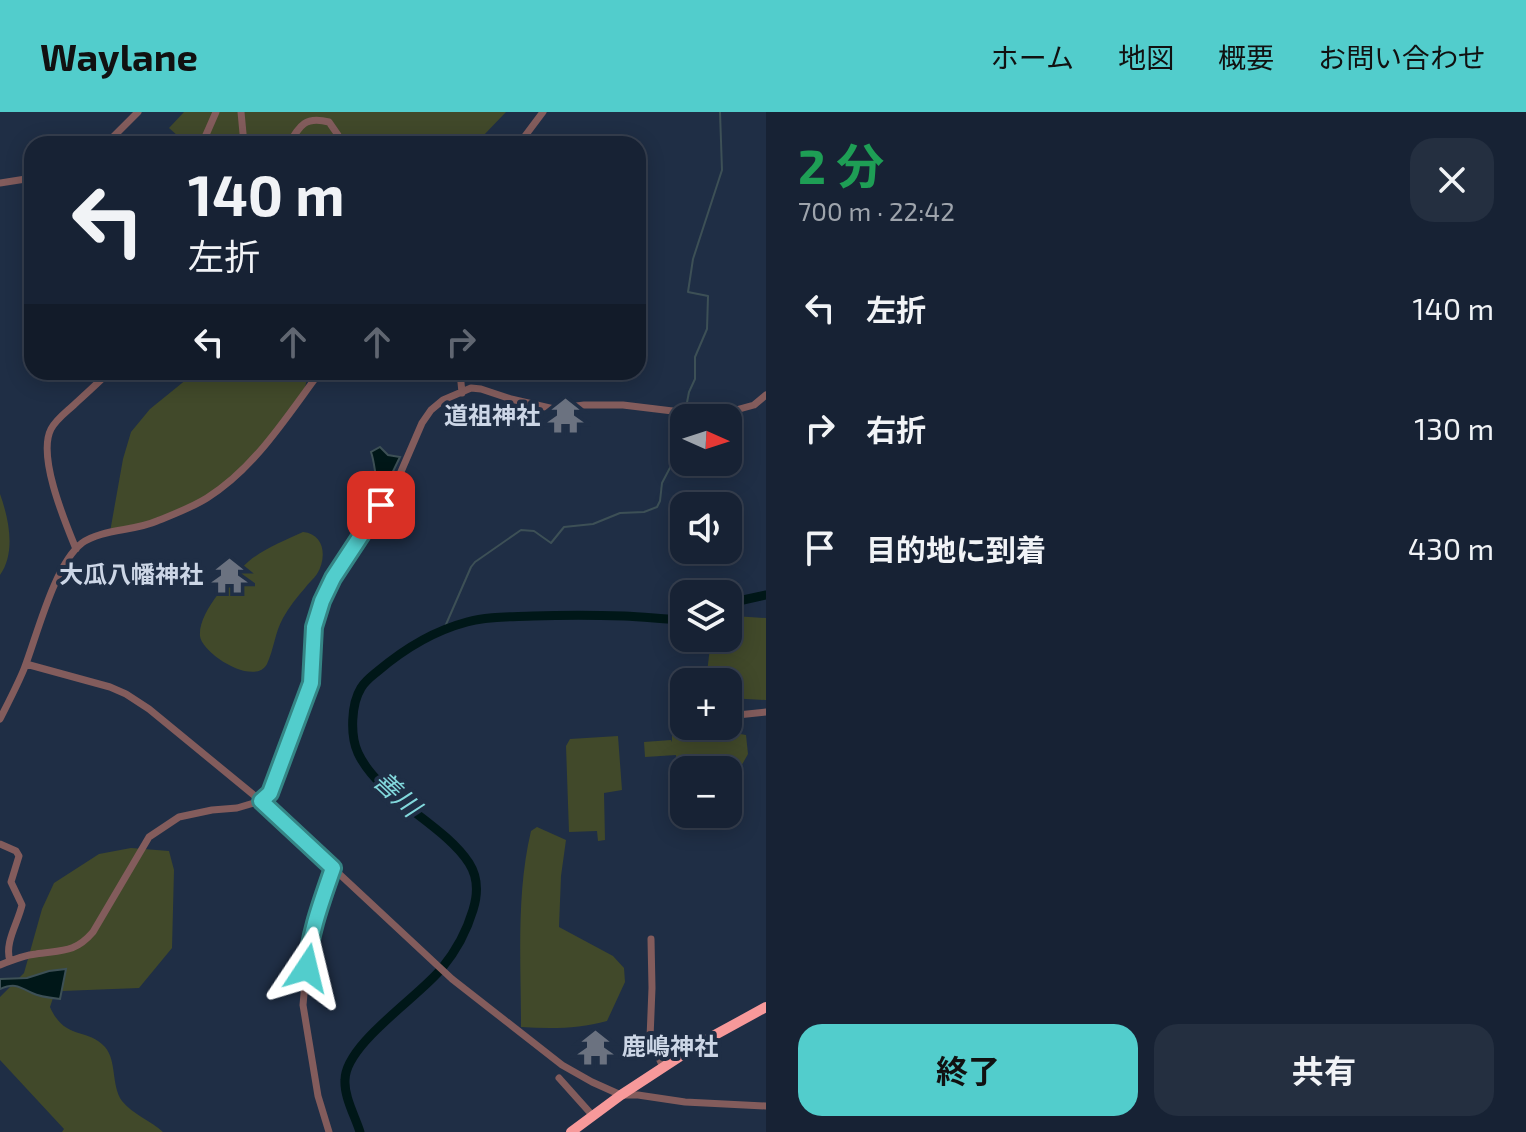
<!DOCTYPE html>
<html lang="ja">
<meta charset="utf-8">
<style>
body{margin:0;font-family:"Exo 2","Noto Sans JP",sans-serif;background:#242f40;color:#f1f3f6;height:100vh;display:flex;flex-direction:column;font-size:30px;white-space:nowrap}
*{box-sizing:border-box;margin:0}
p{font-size:26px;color:#9ea4ac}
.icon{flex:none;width:44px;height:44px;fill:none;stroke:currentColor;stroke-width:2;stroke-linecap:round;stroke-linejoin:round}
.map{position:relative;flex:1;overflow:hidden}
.side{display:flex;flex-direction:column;background:#172234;width:760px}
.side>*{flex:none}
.guide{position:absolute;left:24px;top:24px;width:622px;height:244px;border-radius:24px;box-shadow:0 4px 20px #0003,0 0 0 2px #363f4f;background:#172234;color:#f1f3f6;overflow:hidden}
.needle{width:52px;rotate:93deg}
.buttons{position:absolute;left:670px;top:292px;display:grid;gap:16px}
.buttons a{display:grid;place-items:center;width:72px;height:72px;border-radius:16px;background:#172234;box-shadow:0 4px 20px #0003,0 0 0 2px #363f4f;font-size:40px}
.pin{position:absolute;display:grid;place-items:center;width:68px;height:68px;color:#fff;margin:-34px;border-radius:16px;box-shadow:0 4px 12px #0006}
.me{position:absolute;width:88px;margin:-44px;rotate:10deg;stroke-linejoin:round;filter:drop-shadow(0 0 6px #0008)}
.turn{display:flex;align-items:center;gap:28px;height:168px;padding:0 32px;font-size:36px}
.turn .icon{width:104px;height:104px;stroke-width:2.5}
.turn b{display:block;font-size:56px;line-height:68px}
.lanes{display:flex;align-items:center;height:76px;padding:0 32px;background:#0003;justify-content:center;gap:40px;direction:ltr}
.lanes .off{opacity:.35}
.round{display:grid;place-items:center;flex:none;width:84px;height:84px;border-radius:24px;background:#242f40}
.headline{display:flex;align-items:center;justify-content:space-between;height:136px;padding:0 32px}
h1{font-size:48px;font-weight:700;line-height:60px;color:#1e9e55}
.button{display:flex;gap:16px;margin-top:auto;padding:16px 32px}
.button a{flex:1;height:92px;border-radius:24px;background:#52cdcc;color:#111;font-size:32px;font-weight:700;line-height:92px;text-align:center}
.button a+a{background:#242f40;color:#f1f3f6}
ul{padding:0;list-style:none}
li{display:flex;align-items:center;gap:24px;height:120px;padding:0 32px}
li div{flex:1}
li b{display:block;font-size:30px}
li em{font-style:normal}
header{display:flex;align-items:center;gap:48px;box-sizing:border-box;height:112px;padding:0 40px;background:#52cdcc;color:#111}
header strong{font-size:38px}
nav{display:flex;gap:44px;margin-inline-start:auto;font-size:28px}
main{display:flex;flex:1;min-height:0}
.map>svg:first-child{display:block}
.green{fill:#41492a}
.water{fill:#001718;stroke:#3d5056;stroke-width:2}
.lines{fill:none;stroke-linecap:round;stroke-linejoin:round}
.stream{stroke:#3d5056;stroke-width:2}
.river{stroke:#001718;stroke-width:9}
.minor{stroke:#835c5c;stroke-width:7}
.highway{stroke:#f7999a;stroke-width:10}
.route-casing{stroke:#358585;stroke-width:20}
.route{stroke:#52cdcc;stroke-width:14}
.labels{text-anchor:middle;stroke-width:8;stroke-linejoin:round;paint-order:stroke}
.poi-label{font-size:24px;font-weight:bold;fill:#ccd6e6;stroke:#1f2e45;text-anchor:end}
.water-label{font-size:26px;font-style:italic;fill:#82d8dc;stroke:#1f2e45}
</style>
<header>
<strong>Waylane</strong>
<nav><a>ホーム</a><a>地図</a><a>概要</a><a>お問い合わせ</a></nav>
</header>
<main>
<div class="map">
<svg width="766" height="1020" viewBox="0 0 766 1020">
<rect width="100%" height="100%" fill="#1f2e45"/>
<path class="green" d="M184 0H506L482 25 471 32H187L169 16Z
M191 260H309L305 275 284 313 236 365 190 398 110 420 123 347 131 320 150 297 187 267Z
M0 382C9 407 16 441 0 463Z
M303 420C325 422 327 446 317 462 314 467 308 471 305 476 297 485 289 495 283 506 275 520 274 537 267 552 255 575 202 542 200 524 198 500 232 464 249 449 262 438 287 427 303 420Z
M734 504 766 506V588L728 586V570H706L711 526H728V507Z
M702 615 746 623 748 642 734 667 728 668V658H684V672H677L676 643 645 645 644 630 671 628 672 630V619Z
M618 624 622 678 604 681 605 728 598 729 597 719 569 720 566 634 570 627Z
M537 715 566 728 561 764 559 815 613 844 624 856 625 870 607 909C579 917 550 917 521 915 521 850 516 782 531 719Z
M131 736 169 739 174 758 172 836 139 876 62 879 54 883 50 895C65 929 87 915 105 935 117 949 111 973 122 989 132 1002 151 1009 163 1020H62L64 1017 0 948V885L24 861 42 797 54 771 99 742Z"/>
<path class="water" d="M380 335 388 343 400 345 382 382C374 369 376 354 371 340Z
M66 857 60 887C51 886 40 885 32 881 18 874 14 871 0 877V867L27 866 49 859Z"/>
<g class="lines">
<path class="stream" d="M684 306 689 280 695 267V245L707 217 708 184 688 180 693 147 722 58 720 0
M444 517 471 455 475 450 521 418 534 419 551 431 564 415 593 412 620 401 644 400 657 395 660 389 662 371 673 350 672 332 684 307"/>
<path class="river" d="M728 494 743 488 766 483
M360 1020C355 1004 344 985 345 968 345 932 420 884 442 856 456 839 467 818 473 798 478 782 478 765 469 751 443 711 379 686 358 641 350 624 351 592 361 576 365 569 372 564 378 559 404 537 433 519 467 510 488 504 511 505 533 504 563 503 593 503 624 504 644 505 664 507 684 508"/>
<path class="minor" d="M241 0 244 32
M106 32 138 0
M202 32 216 0
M289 32C300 13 305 4 329 10L338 23 341 32
M519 32 543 0
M0 71 32 66
M460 260 462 281
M76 437C65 410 37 344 51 317 57 306 68 299 77 290 88 280 99 270 109 260
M26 552 110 575 126 582 149 597 261 689 452 867 562 953 592 970 621 983H638L685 990 766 994
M728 604 766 600
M0 607C8 591 17 574 24 557 37 524 54 453 82 431 101 417 135 419 157 409 174 402 191 396 207 386 255 356 287 304 320 260
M0 732 16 739 19 744 11 770 22 793C18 811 4 831 10 849
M651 827 652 876 650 926 663 955
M0 853C12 848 24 843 36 842 62 838 75 841 93 820L149 725 179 705 212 698 237 696 261 689 270 681 311 571 314 515 322 489 333 466 397 369 422 311 431 298 443 288 471 276 481 277 511 287 554 297 584 293H623L714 304 754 293 766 283
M559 966 593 1004
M329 1020 318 984 303 893 308 837 333 756"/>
<path class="highway" d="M571 1020 621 983 702 930 766 895"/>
</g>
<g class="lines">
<defs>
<path id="route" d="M307 856C309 822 322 788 333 756L261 689 270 681 311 571 314 515 322 489 333 466 381 393"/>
</defs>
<use href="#route" class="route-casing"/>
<use href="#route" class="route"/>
</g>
<defs>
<symbol id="temple-bare" viewBox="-9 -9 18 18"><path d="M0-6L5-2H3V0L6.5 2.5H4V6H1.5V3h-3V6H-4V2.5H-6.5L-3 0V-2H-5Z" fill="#6b7280" stroke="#1f2e45" stroke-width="2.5" paint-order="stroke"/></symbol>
</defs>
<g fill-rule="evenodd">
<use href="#temple-bare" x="540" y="278" width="51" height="51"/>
<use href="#temple-bare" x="204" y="438" width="51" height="51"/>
<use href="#temple-bare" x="570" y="910" width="51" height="51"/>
</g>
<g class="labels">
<g class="poi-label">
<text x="540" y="312">道祖神社</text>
<text x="203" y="471">大瓜八幡神社</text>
<text x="622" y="943" text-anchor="start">鹿嶋神社</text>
</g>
<g class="water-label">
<text transform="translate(397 682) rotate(43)" y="9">善川</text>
</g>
</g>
</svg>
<div class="buttons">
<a><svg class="needle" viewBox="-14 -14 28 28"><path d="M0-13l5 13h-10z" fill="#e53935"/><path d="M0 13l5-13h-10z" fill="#9ea4ac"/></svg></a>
<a><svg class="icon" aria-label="sound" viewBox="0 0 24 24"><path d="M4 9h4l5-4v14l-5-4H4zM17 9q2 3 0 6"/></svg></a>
<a><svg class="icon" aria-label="layers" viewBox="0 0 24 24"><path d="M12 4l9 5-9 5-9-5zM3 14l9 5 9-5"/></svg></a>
<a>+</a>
<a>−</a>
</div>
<div class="pin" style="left:381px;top:393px;background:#d93025"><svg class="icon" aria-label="arrive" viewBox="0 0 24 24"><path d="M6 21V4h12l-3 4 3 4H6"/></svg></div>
<svg class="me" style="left:307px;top:856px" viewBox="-20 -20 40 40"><path d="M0-17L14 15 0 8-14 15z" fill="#52cdcc" stroke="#fff" stroke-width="4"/></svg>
<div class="guide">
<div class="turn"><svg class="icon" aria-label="left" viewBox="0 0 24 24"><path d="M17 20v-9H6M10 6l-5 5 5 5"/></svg><div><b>140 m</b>左折</div></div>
<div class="lanes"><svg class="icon" aria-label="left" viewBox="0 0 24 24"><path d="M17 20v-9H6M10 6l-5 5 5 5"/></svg><svg class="icon off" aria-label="ahead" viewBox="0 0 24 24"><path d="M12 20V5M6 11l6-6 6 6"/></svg><svg class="icon off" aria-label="ahead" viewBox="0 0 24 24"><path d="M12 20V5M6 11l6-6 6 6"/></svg><svg class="icon off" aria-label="right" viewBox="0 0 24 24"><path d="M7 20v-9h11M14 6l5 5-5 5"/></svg></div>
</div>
</div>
<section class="side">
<div class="headline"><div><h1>2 分</h1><p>700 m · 22:42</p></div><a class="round"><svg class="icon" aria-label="close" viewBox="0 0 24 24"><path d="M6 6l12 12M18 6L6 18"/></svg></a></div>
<ul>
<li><svg class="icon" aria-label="left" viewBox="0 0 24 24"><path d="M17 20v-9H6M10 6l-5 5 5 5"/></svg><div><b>左折</b></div><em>140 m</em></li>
<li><svg class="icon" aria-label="right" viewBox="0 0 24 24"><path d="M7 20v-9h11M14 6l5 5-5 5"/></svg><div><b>右折</b></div><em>130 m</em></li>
<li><svg class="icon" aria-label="arrive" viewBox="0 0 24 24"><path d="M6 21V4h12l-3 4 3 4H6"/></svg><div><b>目的地に到着</b></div><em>430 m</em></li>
</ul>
<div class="button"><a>終了</a><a>共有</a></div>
</section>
</main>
